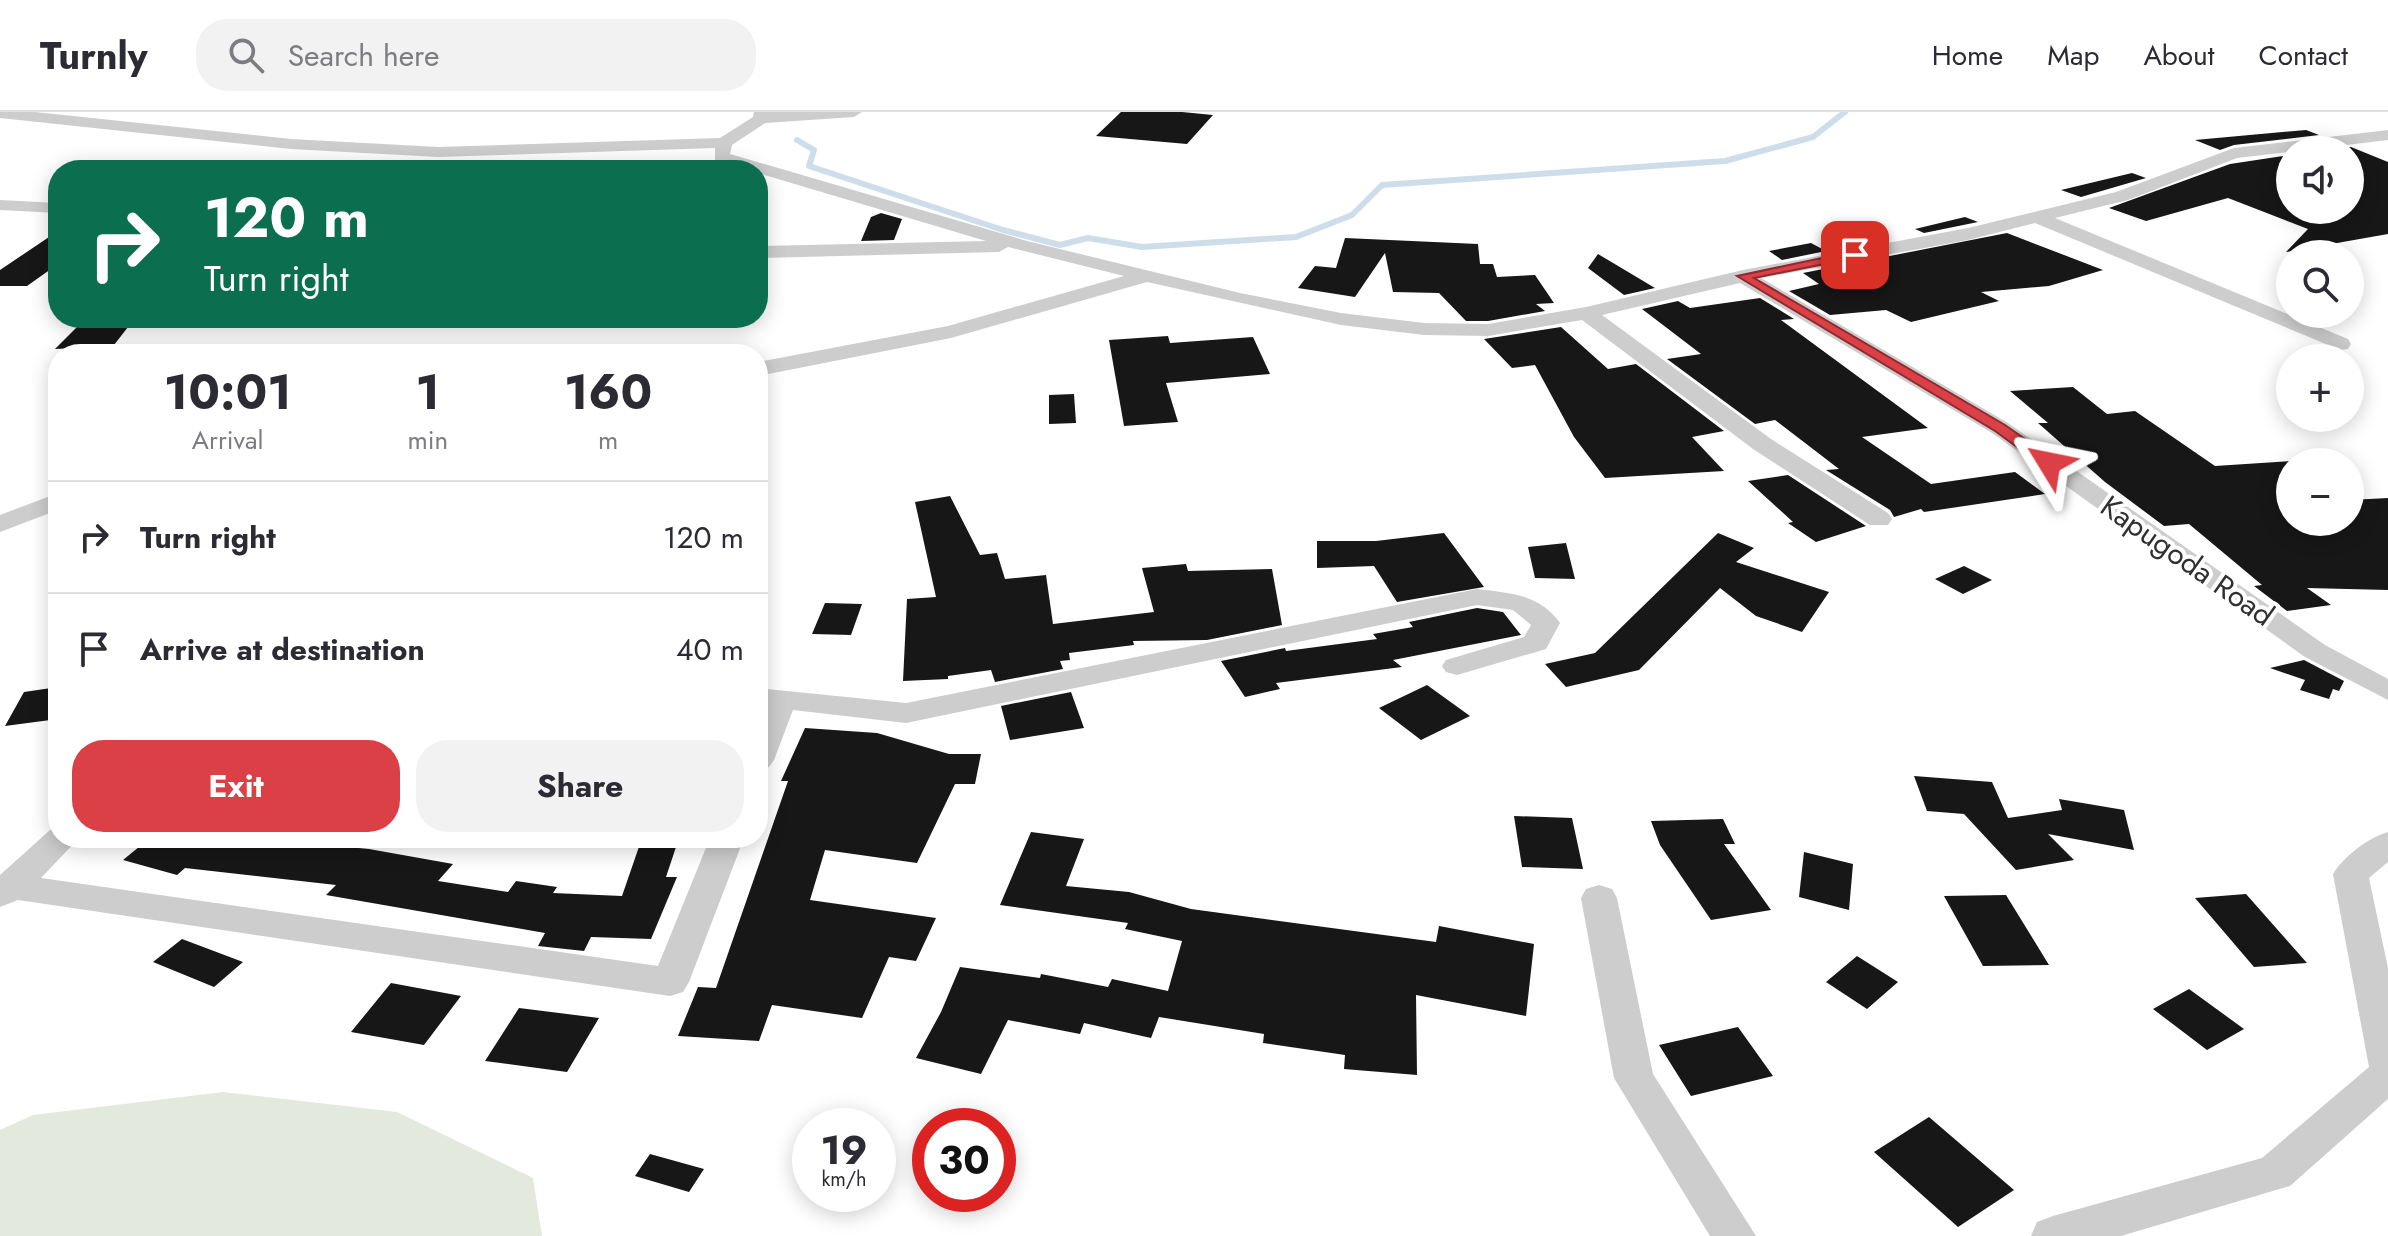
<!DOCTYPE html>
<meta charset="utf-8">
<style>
body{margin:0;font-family:Jost,sans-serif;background:#f2f2f3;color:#2b2b33;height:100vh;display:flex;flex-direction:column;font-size:30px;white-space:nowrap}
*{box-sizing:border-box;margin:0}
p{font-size:26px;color:#7c7c81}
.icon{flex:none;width:44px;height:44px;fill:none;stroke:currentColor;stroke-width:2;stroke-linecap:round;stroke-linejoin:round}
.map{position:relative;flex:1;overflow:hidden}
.sheet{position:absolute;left:48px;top:232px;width:720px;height:504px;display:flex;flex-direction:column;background:#fff;border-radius:32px;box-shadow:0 4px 20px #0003}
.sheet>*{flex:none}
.top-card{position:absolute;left:48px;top:48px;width:720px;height:168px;border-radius:32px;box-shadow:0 4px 20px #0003;background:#0b6e4f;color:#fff;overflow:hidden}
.tools{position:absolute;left:2276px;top:24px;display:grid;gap:16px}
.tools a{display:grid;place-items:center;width:88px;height:88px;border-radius:50%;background:#fff;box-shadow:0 4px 20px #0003;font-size:40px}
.speed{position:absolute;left:792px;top:996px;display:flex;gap:16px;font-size:40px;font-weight:700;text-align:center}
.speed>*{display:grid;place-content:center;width:104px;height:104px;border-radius:50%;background:#fff;box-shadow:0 4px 20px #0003;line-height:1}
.speed small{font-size:20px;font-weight:400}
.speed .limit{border:12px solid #d22;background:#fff;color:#111}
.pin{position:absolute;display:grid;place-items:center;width:68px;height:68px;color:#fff;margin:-34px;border-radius:16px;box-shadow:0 4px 12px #0006}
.me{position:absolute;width:88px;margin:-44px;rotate:305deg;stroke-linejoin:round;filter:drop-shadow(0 0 6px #0008)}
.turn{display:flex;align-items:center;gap:28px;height:168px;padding:0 24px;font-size:36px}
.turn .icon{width:104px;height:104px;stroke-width:2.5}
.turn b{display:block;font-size:56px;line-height:68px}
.eta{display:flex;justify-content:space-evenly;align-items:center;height:136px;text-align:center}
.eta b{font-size:48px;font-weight:700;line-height:56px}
.cta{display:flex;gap:16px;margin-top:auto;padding:16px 24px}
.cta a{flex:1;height:92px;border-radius:32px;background:#da4046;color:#fff;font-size:32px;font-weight:700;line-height:92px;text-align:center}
.cta a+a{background:#f2f2f3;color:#2b2b33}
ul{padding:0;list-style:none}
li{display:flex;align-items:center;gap:24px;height:112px;padding:0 24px;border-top:2px solid #e1e1e2}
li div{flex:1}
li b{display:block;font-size:30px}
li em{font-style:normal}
header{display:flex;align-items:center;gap:48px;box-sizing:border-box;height:112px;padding:0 40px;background:#fff;border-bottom:2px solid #e1e1e2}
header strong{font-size:38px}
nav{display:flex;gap:44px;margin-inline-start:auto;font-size:28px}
.search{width:560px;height:72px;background:#f2f2f3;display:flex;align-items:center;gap:20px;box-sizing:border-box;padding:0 28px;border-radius:32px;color:#7c7c81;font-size:30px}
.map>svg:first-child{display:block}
.green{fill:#e3e9dd}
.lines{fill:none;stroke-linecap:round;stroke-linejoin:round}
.stream{stroke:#cddeea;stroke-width:6}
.building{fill:#171717}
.minor{fill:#cdcdcd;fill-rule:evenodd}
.route{fill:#da4046;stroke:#8e2a2e;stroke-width:2}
.labels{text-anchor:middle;stroke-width:8;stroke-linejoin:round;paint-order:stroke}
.street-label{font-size:30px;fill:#303030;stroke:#fff}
</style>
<header>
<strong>Turnly</strong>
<div class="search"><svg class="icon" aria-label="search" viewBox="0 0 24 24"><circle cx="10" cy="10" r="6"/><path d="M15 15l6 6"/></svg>Search here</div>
<nav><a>Home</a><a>Map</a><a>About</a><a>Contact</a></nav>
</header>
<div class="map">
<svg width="2388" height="1124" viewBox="0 0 2388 1124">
<rect width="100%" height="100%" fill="#fff"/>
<path class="green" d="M223 980 397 1000 533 1066 542 1124H0V1018L33 1003Z"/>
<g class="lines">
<path class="stream" d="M797 28 814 38 809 54 1003 118 1060 133 1088 126 1142 135 1296 125 1352 103 1382 73 1725 49 1813 25 1845 0"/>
</g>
<path class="building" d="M1121 0H1182L1213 3 1187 32 1096 24Z
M2306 18 2319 23 2234 33 2220 38 2195 28Z
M2351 35 2388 50V122L2286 140 2308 117 2228 86 2146 109 2109 96 2230 52 2290 43V98H2350V38H2329Z
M2132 61 2146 66 2081 85 2061 78Z
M881 101 902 107 894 128 861 129 871 105Z
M1965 105 1978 110 1924 121 1915 117Z
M58 119V152L27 174H0V158Z
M2007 121 2103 158 2049 174 1981 180 1999 189 1911 210 1886 198 1830 203 1789 179 1819 172 1803 161Z
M1345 126 1478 132 1480 152H1493L1497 165 1535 163 1554 191 1536 192 1545 199 1488 209H1466L1439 181 1393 180 1385 141 1355 185 1298 176 1315 154 1336 156Z
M1811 131 1826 139 1782 148 1769 139Z
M1598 142 1655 176 1624 183 1588 156Z
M1760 186 1794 207 1781 208 1928 316 1862 325 1931 372 2015 360 2045 382 1924 400 1921 397 1894 405 1890 398 1826 358 1839 357 1775 308 1755 312 1667 247 1701 242 1642 197 1678 189 1690 196Z
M86 206H135L107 242H72L76 236 55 237Z
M1561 215 1608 257 1636 252 1724 319 1692 325 1724 359 1605 366 1574 325 1535 253 1512 256 1484 227Z
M1168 224 1170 231 1253 225 1270 262 1166 271 1178 310 1124 314 1109 228Z
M2073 275 2107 302 2135 299 2215 354 2290 349V410H2350V388L2388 386V478L2307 476 2331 493 2287 499 2254 474 2262 473 2189 412 2164 414 2105 370 2038 311H2048L2010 279Z
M1074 282 1076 311 1049 312V283Z
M1788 363 1866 414 1816 430 1788 411 1793 410 1748 369Z
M950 384 980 443 997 441 1005 467 1046 463 1053 512 1154 500 1142 456 1186 452 1188 459 1272 457 1282 513 1207 528 1133 529 1134 533 1069 541 1070 548 1060 549 1063 557 995 570 991 558 948 564V567L903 569 907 487 936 485 915 390Z
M1444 421 1484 475 1397 490 1374 454 1317 456V429H1376Z
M1718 421 1754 436 1736 450 1829 480 1802 520 1756 504 1720 476 1639 558 1566 575 1545 552 1595 541Z
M1566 431 1575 467 1535 466 1528 435Z
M1964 454 1992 468 1963 482 1935 467Z
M825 491 862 492 851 523 812 522Z
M1477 496 1503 500 1521 523 1393 548 1402 555 1276 571 1280 577 1245 585 1221 549 1285 536 1286 539 1377 527 1373 522 1413 515 1409 510Z
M2304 548 2344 569 2339 579 2333 577 2329 587 2300 578 2305 568 2270 556Z
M1427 573 1470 604 1421 628 1379 596Z
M58 575V607L5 614 24 580Z
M1071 580 1084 616 1010 628 1001 594Z
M805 616 877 621 949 642H981L975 672H955L917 751 825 738 810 788 936 806 916 849 889 845 862 906 772 893 759 929 678 924 698 875 716 876 788 669H781Z
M1914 664 1992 670 2008 706 2062 698 2059 687 2124 698 2134 738 2048 722 2074 748 2016 758 1964 702 1927 699Z
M1514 704 1572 706 1583 757 1522 755Z
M1723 707 1735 732H1724L1771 798 1711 808 1660 733 1651 709Z
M1031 720 1084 727 1066 774 1129 780 1191 797 1436 830 1439 814 1534 832 1526 904 1416 883 1417 963 1344 957 1345 943 1263 931 1264 922 1159 905 1151 926 1084 911 1080 922 1008 908 981 962 916 946 941 900 960 855 1040 866 1041 862 1108 875 1112 867 1168 879 1182 829 1125 817 1128 811 1000 793Z
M150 726H254L369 737 453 752 438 769 508 780 516 769 557 775 553 781 622 784 642 726H679L666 765H677L651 827 591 825 584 839 538 834 545 821 326 783 336 773 185 756 177 763 123 748Z
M1804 740 1853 752 1849 798 1799 785Z
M2246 782 2307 851 2254 855 2195 786Z
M2006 783 2049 853 1983 854 1944 784Z
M182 827 243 850 214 875 153 850Z
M1857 844 1898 870 1867 897 1826 870Z
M391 871 461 884 424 933 351 920Z
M2189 877 2244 917 2207 938 2153 897Z
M519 896 599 906 567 960 485 949Z
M1738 915 1773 964 1691 984 1659 933Z
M1929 1005 2014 1078 1958 1115 1874 1040Z
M650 1042 704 1057 689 1080 635 1064Z"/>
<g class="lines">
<path class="minor" d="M0 0H35L291 27 438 35 720 26 753 5 754 0H862L854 5 765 11 732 33 730 42 1027 129 1240 181 1341 201 1424 211 1488 212 1586 195 1743 158 1968 116 2116 80 2234 36 2388 18V28L2237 46 2128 88 2055 106 2348 227 2351 232 2348 237 2340 238 2035 111 1968 128 1761 166 2008 311 2325 533 2388 567V588L2305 545 1992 321 1740 171 1602 203 1771 327 1888 401 1892 407 1888 413H1870L1753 337 1582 208 1488 224 1424 223 1341 213 1147 170 951 226 758 264V250L948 214 1124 164 1008 135 999 140 758 146V134L986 129 758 61V58L715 49V36L438 45 291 37 0 6Z
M0 88 58 91V101L0 98Z
M58 381V398L0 420V403Z
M1477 477C1509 481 1540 482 1560 511L1546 537 1457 563 1446 560 1442 554 1446 548 1524 525 1531 513 1513 498 1477 493 906 611 793 598 774 648 769 655 758 658V608L763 595 758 594V576L906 591Z
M58 715V726H79L41 766 658 854 710 726H744L689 870 683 880 670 884 18 788 0 795V763L50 718Z
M2388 720V750L2369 766 2388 856V987L2290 1074 2121 1124H2031L2037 1110 2053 1104 2262 1046 2369 955 2333 762C2344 744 2368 726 2388 720Z
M1599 773 1612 777 1617 786 1653 962 1756 1124H1710L1614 966 1581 786 1586 777Z"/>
</g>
<path class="route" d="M1855 139 1861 143 1860 145 1754 166 2005 313 2054 347V354H2043L1995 319 1737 164Z"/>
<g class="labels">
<g class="street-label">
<text transform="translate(2187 449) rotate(35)" y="10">Kapugoda Road</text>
</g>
</g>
</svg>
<div class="tools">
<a><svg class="icon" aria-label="sound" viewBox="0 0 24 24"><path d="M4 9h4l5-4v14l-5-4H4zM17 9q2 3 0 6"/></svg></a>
<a><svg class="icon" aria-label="search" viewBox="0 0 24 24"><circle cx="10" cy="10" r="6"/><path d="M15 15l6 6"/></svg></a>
<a>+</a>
<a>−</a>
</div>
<div class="speed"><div>19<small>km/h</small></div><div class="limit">30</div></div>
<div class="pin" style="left:1855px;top:143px;background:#d93025"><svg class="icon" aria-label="arrive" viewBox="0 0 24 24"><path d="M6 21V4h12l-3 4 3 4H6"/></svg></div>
<svg class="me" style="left:2049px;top:351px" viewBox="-20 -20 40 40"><path d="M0-17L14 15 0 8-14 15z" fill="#da4046" stroke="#fff" stroke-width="4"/></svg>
<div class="top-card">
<div class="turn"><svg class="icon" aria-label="right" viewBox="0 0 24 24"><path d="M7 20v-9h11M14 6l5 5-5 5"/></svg><div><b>120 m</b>Turn right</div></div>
</div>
<section class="sheet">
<div class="eta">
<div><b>10:01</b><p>Arrival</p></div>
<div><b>1</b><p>min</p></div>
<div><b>160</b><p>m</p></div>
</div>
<ul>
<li><svg class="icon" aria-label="right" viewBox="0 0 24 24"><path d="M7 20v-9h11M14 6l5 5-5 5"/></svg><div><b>Turn right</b></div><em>120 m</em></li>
<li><svg class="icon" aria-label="arrive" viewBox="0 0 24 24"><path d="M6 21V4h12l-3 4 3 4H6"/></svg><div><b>Arrive at destination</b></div><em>40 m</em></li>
</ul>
<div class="cta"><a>Exit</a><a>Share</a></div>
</section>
</div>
